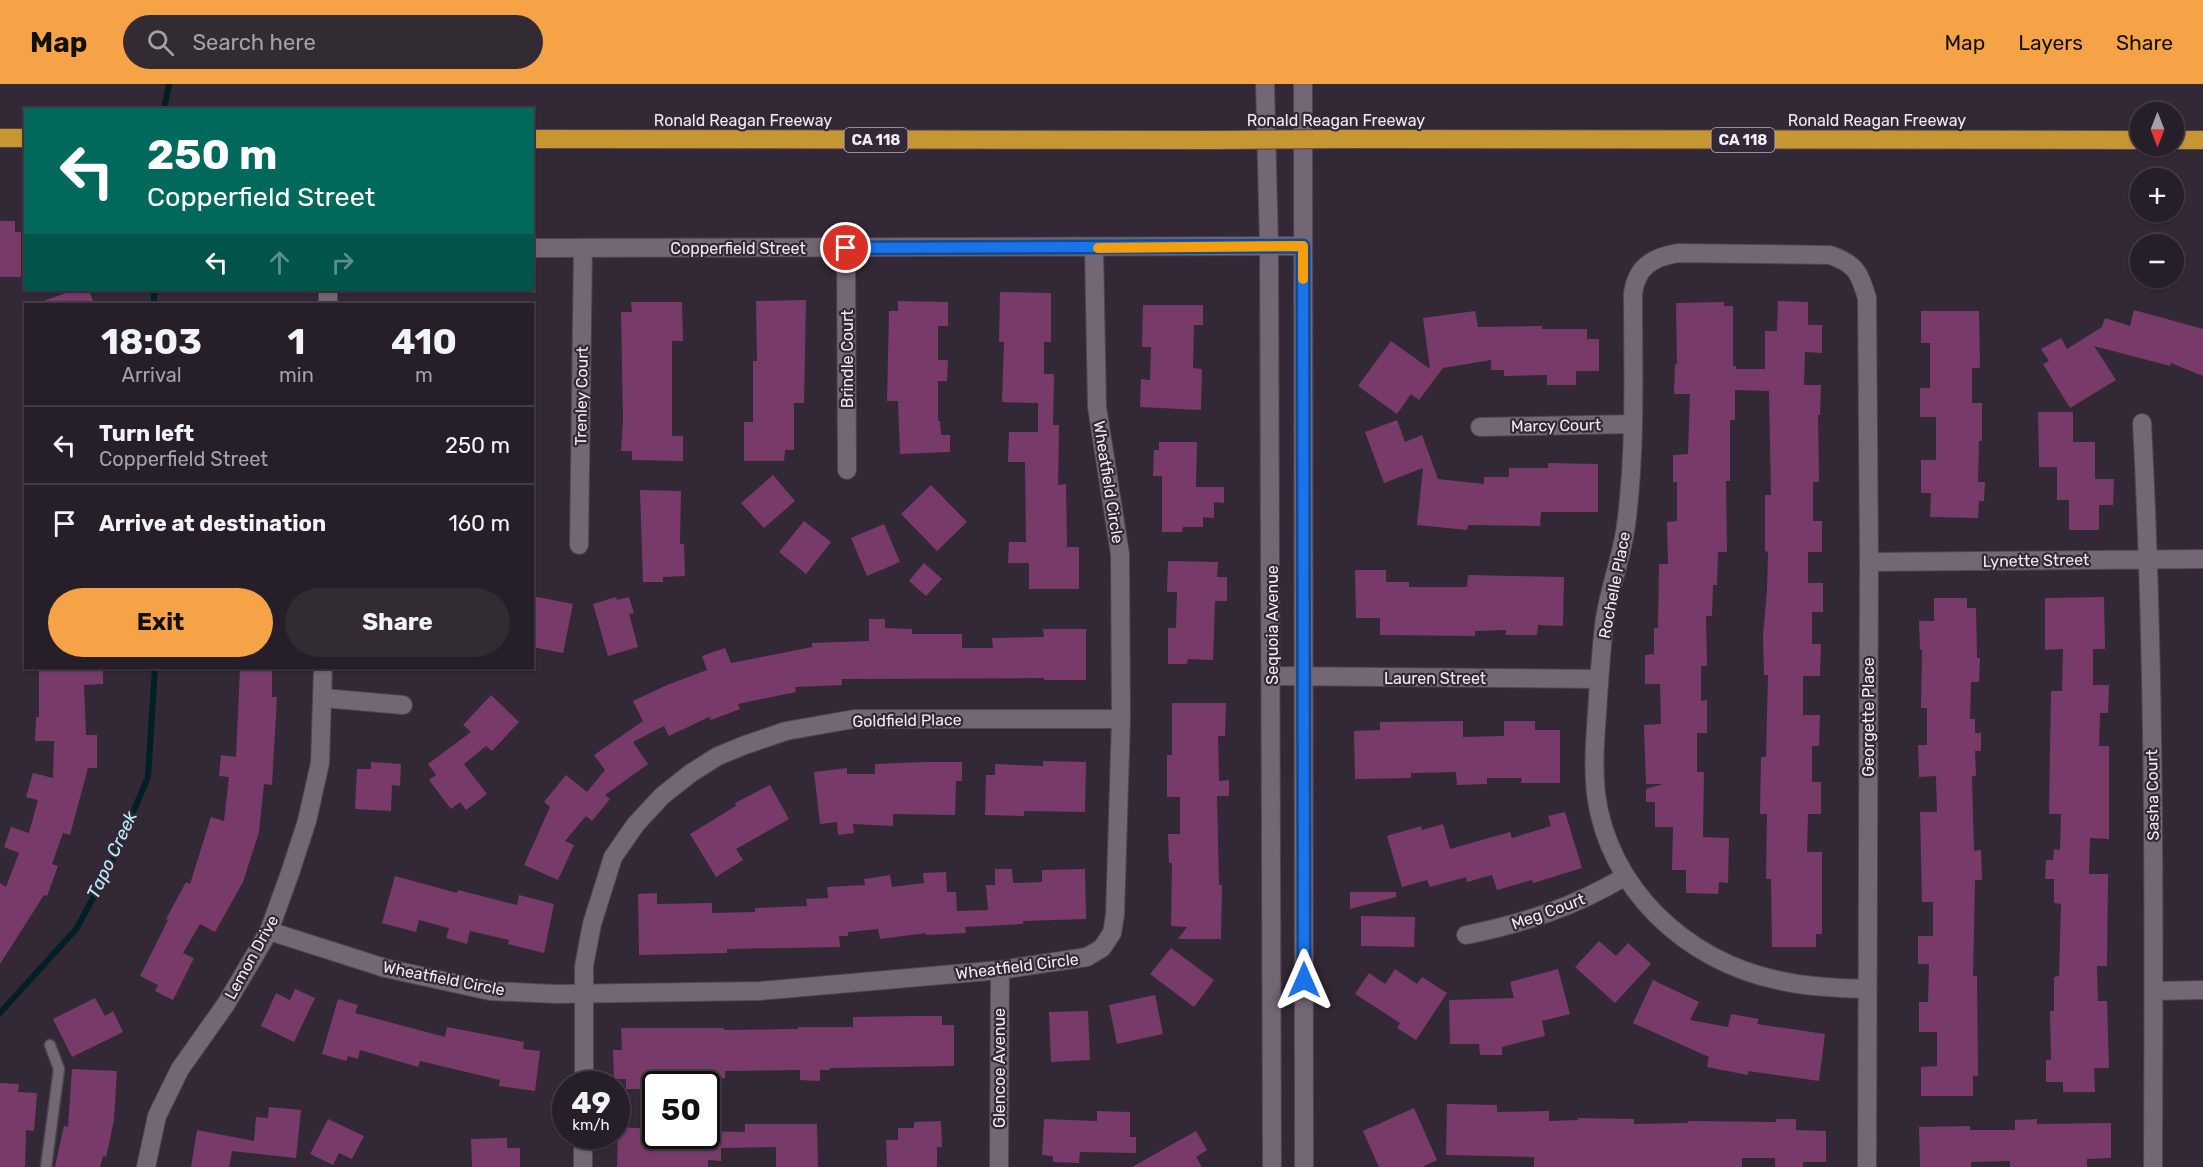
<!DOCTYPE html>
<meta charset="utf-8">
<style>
body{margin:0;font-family:Rubik,sans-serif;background:#322b34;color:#f1f3f6;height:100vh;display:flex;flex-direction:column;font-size:22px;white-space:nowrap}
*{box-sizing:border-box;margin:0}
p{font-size:20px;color:#a4a2a8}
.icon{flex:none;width:33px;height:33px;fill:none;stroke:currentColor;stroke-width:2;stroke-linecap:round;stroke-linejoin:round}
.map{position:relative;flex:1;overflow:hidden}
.drawer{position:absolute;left:24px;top:219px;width:510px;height:366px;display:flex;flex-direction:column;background:#261e28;border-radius:0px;box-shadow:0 2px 4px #0004,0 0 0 2px #423c45}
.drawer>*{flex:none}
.hud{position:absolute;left:24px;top:24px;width:510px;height:183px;border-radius:0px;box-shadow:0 2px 4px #0004,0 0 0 2px #423c45;background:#00695c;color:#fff;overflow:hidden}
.needle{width:39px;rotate:180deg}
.fabs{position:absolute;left:2130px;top:18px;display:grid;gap:12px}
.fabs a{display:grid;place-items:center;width:54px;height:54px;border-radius:50%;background:#261e28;box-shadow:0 2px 4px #0004,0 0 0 2px #423c45;font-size:30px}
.speed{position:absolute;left:552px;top:987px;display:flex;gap:12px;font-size:30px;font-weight:700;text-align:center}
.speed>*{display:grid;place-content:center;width:78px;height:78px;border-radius:50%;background:#261e28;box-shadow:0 2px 4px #0004,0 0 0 2px #423c45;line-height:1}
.speed small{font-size:15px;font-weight:400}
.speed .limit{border:3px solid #111;border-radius:9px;background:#fff;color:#111}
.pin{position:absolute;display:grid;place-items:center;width:51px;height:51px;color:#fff;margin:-26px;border:3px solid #fff;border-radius:50%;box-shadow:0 2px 6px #0007}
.me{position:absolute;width:66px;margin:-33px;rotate:0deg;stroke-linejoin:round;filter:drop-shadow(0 0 4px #0008)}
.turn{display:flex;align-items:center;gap:21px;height:126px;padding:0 24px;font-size:27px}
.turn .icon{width:78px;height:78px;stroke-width:2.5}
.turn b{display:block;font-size:42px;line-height:51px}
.lanes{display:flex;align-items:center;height:57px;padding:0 24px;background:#0003;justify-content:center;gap:30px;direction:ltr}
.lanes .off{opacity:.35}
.eta{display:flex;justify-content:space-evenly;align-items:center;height:102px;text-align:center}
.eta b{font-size:36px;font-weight:700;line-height:42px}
.cta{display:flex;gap:12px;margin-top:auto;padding:12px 24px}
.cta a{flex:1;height:69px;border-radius:36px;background:#f5a346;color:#111;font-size:24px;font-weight:700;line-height:69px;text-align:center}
.cta a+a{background:#322b34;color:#f1f3f6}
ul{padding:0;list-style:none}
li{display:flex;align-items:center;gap:18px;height:78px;padding:0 24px;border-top:2px solid #423c45}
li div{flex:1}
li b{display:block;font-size:22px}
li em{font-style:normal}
header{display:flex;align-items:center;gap:36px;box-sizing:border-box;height:84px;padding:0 30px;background:#f5a346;color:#111}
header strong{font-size:28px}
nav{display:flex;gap:33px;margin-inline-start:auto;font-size:21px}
.search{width:420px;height:54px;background:#322b34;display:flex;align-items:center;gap:15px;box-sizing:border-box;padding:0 21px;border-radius:33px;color:#a4a2a8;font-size:22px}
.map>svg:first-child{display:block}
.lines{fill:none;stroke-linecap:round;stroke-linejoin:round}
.stream{stroke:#001f27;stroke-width:6}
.building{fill:#783b69}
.service-casing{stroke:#4f4550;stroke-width:13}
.minor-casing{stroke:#4f4550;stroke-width:20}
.secondary-casing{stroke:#4f4550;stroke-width:20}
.motorway-casing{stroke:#4f4550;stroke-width:20}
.service{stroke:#736675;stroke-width:10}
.minor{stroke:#736675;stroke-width:18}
.secondary{stroke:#736675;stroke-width:18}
.motorway{stroke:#c69633;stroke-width:18}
.motorway-bridge-casing{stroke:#4f4550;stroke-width:20;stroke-linecap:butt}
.motorway-bridge{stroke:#c69633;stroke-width:18}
.route-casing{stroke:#114b97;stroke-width:15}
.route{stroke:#1a73e8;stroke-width:10}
.slow{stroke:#f59e0b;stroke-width:10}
.labels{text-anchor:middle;stroke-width:4.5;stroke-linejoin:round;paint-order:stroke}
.shield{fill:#332835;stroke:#b9b0bb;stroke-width:1.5}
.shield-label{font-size:15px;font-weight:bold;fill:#f3ebf4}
.street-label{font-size:16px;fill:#f3ebf4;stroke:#332835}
.water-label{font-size:18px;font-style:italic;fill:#bdeefc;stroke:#332835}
</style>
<header>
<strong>Map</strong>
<div class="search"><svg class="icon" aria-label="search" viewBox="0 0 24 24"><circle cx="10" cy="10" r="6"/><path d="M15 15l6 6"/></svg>Search here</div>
<nav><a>Map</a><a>Layers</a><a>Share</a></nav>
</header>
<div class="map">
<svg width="2203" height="1083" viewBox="0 0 2203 1083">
<rect width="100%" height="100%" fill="#332835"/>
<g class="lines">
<path class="stream" d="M164 26 169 0
M154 206V220
M0 929 77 844 110 782 148 693 155 584"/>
</g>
<path class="building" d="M0 137H15V148H21V193H0Z
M74 206H89L94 220H38V219Z
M1000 208 1051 209V258H1044V290H1054L1053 341H1059L1058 401 1066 400 1067 463H1079V505H1029V479H1008L1009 458H1026L1025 378H1008L1009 348H1038V319L1002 318 1004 258H999Z
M806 216 804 319H794V366H785L784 377H744V338H753V277H757L756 217Z
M898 217 948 218V242H938V276H948L947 297H938V337H940L941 351H950V368L900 370 898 317H887L889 227H898Z
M1778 217 1808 218V241H1822V269L1805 268 1804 301H1821L1820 331H1818L1819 398H1813V437H1822V468H1808V499H1823V528H1812V560H1821L1820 592H1803V631H1820L1819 662H1812V698H1821V730H1808L1807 768H1822V850H1816V863H1772L1771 795H1766L1767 730H1760L1761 673H1766L1768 591H1764L1763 551 1767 507 1768 468 1765 467V411H1771L1769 307 1735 306V336H1730V397H1726L1727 468H1718L1717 501H1713L1712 532H1706L1707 582H1701V617L1707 616V649H1697V688H1704L1703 753 1729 754 1728 799 1719 798 1718 810 1686 809V786H1672L1673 743H1655V718H1646V705L1663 700H1646L1644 641 1661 640 1660 600H1645V571L1654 570V544H1658L1659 480H1668L1667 438 1677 437V398H1673V371L1688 370 1690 310H1674L1675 280 1677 281 1676 219 1724 218V222H1733V282H1736V285H1765V247H1777Z
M631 218H682L683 257H672V352H683V377L632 376V367H621L623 337 621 228H632Z
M1143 221H1203V241H1194L1193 284 1202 285 1201 326 1140 323 1141 295 1150 296 1151 263H1142Z
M2134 226 2203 245V292L2171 279 2170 282 2094 262 2116 296 2070 324 2043 280 2049 277 2041 265 2061 254 2067 265 2102 243 2105 234 2130 242Z
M1475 227 1478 243 1542 242V245H1587V255H1599V287H1576V301H1547V291L1504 292V286H1491V276L1443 284 1419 316 1411 310 1397 330 1358 302 1391 257 1430 285 1423 234Z
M1921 227H1979L1980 284H1972V319H1982V357H1979L1978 398H1985L1984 417H1979L1978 434 1930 433 1931 409H1921V376H1936V333H1920V304H1930V259H1921Z
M2038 328H2073V358H2095V395H2114L2113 421H2099V446H2069V416H2057V383H2039Z
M1397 336 1405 358 1422 351 1438 395 1484 400V393H1509V384H1548V379L1598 380V428H1541L1540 442 1468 441 1467 446 1417 441 1423 384 1384 399 1365 348Z
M1159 358H1197L1196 403H1224V419L1214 418V434L1203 433V443H1183L1182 448H1162V392H1153L1154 366H1159Z
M773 391 795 417 764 444 741 419Z
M931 401 967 438 937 467 901 430Z
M640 406 681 407 680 460H684L685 492 663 493V498H643Z
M804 437 831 458 806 490 779 468Z
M884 440 900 478 867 492 851 454Z
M1168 477 1218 478 1217 493H1227V517H1215L1213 576 1188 575 1187 580H1168V544H1176L1177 508H1167Z
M924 479 942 495 926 512 909 497Z
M1355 486H1386V498H1409V503H1467L1468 491 1564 493 1563 542 1538 541 1537 551H1506V546L1475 547V552L1380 551V534H1356Z
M532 512 573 520 563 569 532 563Z
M616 513 617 516 629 513 634 529 629 530 638 563 608 572 593 520Z
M2104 513 2105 565H2093V601H2109L2108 629H2100L2099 662H2109V755L2090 754 2089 790H2108L2107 882H2097L2098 917H2107L2109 984H2094L2095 1008H2063V998H2046V976H2051L2050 927H2054V893L2059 892 2061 820 2054 819V795H2045L2046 776H2053L2054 765 2060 766 2061 730H2049L2051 607H2062L2063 565 2045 566V514Z
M1934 514H1967V524H1976L1977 574H1980L1979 598H1971L1970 635H1975V649H1981V667H1975L1976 692H1972L1974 767 1981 766 1982 796H1975L1973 892H1977L1978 992H1973V1012H1921V983L1937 982V948H1919V918H1928L1929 880H1918V852H1933V818H1922L1920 728H1937L1936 692 1919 693 1918 661H1927V624H1921L1922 566H1920L1919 537H1934Z
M869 535H885V544L912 545V550H962V564H993L992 554 1044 553 1043 545H1086V596H1044V594L842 595V601L795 603 796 608 738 620 740 625 711 636 709 633 669 652 664 642 633 658 648 680 605 711 610 715 592 737 586 732 565 757 574 761 558 796 524 781 550 723 544 718 566 691 587 708 605 686 594 671 643 637 633 617 667 601 707 586 702 572 725 564 731 579 812 563V559L869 557Z
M39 584H103V600L84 601 86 651H97V684H88L70 751 63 749 52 780 58 782 47 812 44 811 0 880V799L6 803 19 769 4 763 11 743 29 749 38 716 26 713 33 689 53 694 54 657H35L36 633H39Z
M240 584H272V613H277L272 701 264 700 259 748 243 798 215 848 200 840 183 869 194 874 173 916 155 907 158 901 140 892 168 836 166 835 186 798 190 800 211 733 224 737 229 693 219 692 221 671 236 673Z
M491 611 519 638 492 667 486 662 464 680 487 710 466 726 460 718 451 725 429 696 436 691 428 680 471 648 463 641Z
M1172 619H1226L1225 652H1218L1219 697 1229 696V712H1217L1219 801H1222L1221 855H1178L1187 843 1171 842 1172 779H1169L1168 750H1180V713H1167V671H1172Z
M1463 637V653L1504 652V637H1535V646H1560V699H1521L1522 694H1487V700L1457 701 1456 688 1411 689V694L1355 695 1354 647 1380 646V638Z
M1043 677 1086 678 1085 728 1024 727V732L985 731 986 691H995V680L1043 682Z
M371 678 401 680 400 702 392 701 391 727 355 725 357 685H371Z
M924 678H962V697H956L955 731 893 730V742L853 740 854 749 838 751 837 738 820 740 814 688 847 684V690H875V680Z
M770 701 789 735 736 765 743 776 716 793 690 750 736 722 735 719Z
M1565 728 1582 784 1533 799 1532 796 1497 806 1492 791 1467 798 1466 793 1430 803 1427 796 1402 803 1387 752 1421 742 1422 746 1443 740 1450 765 1510 748 1512 754 1551 742 1548 732Z
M995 785H1012L1013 799 1042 798V786L1085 785 1086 835 1023 837V840L965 843 966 849 926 851V849L880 855 878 845 848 848V852H839L840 863 727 865V869L639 871 638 810 657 809V820L712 819V829L755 828V824L807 822 806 815 828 814 827 803 865 801 864 795 890 791 892 803 924 799 923 789 946 788 947 808H956L957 827 988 826 986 801H995Z
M395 792 457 809 458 806 517 821 519 811 554 820 544 869 508 860 509 856 470 847 467 860 446 854 449 844 419 836 416 848 382 839Z
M1350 808H1396V813L1350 825Z
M1361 832 1415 833 1414 863 1361 862Z
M1599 857 1616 872 1628 859 1651 880 1615 919 1575 883Z
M1171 864 1214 896 1194 923 1150 890Z
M1395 885 1417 900 1422 893 1447 909 1416 956 1397 944 1400 939 1355 910 1369 889 1385 900Z
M1558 885 1570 930 1542 937 1545 952 1502 963V971H1480L1479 960H1450L1449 916 1514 914 1510 898Z
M1653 896 1699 918 1690 936 1728 943 1731 930 1759 935 1757 940 1825 950 1819 997 1748 987V991L1707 983 1709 973 1633 939Z
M295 905 315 914 294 958 261 942 276 909 290 916Z
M1155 911 1163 950 1117 960 1109 921Z
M95 914 105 932 113 927 123 948 72 973 53 935Z
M338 915 358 921 355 929 445 953 447 943 524 958 523 965 540 967 535 1007 499 1002 500 996 420 977 418 983 360 966 358 975 348 972 346 977 322 970Z
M1088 927 1090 976 1051 978 1049 928Z
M915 932H942V941H954V982L830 984V986H820V997L800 996V986L725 987V994H645L644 1005H626V995H614L613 966H622L621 944H724V946L798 945V943H853V933Z
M72 985 117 987 114 1036 106 1073 103 1072 100 1083H55L64 1042 68 1043Z
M0 999 19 1000 18 1008 37 1009 34 1047 26 1046 25 1083H0Z
M1447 1020 1497 1021V1028L1549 1027V1037L1578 1036V1034L1634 1035V1040L1688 1039V1037L1776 1038V1035H1796V1046L1826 1047V1078H1803V1083H1775V1074H1742V1083H1534V1073L1446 1071Z
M269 1023 301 1026 296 1074 232 1067 229 1083H191L197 1046 254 1057 256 1033 268 1034Z
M1414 1024 1437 1076 1422 1083H1379L1363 1047Z
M1097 1027 1130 1028V1053H1136V1069L1080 1068 1079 1079 1053 1078V1072L1042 1071 1044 1035 1097 1037Z
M328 1035 364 1052 352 1075 339 1069 333 1081 310 1070Z
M2037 1035V1040L2111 1039V1074L2087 1075V1083H2010V1077L1971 1078V1083H1920L1919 1043 1970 1042V1046H2015V1036Z
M941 1037 942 1063H937V1083H887L886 1056H898V1044H914V1038Z
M745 1040H817L818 1083H776V1063L721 1064V1077L708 1076V1083H617L618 1043 656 1045V1052H706V1047L745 1048Z
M1196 1047 1207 1066 1196 1073 1202 1083H1132Z
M507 1054V1064H520V1083H472L471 1055Z"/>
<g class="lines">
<defs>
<path id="service" d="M46 1083 59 985 50 961"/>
<path id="minor" d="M532 164 1303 162
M846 164 847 386
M328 220V206
M2142 339C2155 586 2154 835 2153 1083
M1480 343 1633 340
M579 461 583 164
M1869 478 2203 475
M1272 592 1599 595
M323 614 403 621
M269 847 385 884 490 907 556 910 760 907 1000 886 1087 873 1102 864 1112 849 1115 831 1121 635 1120 470 1097 323 1094 164
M1466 851C1525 839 1574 823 1626 792
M1867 905C1837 904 1807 903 1777 896 1686 877 1608 804 1596 710 1593 683 1595 656 1597 629 1599 597 1601 565 1605 534 1610 503 1622 472 1626 441 1636 366 1633 286 1633 210 1636 183 1653 173 1678 169L1830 171C1856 180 1859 188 1867 214L1869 478 1867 1083
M2154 907 2203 906
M584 1000V882L592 840 613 773 636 740 662 712 691 689 718 672 745 661 786 647 854 635H1121
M146 1083 157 1032 180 985 226 920 269 847 290 789 307 737 320 679 323 584
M583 1083V1052
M999 1083 1000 886"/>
<path id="secondary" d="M1265 0 1269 162 1272 1083
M1303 0 1304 1083"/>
<path id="motorway" d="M0 54H26
M532 55 1219 56
M1345 55 2140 56
M2174 56H2203"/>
</defs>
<use href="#service" class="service-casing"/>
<use href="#minor" class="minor-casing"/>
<use href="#secondary" class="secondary-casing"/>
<use href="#motorway" class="motorway-casing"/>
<use href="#service" class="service"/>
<use href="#minor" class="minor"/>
<use href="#secondary" class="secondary"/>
<use href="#motorway" class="motorway"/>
<defs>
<path id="motorway-bridge" d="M1219 56 1345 55"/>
</defs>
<use href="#motorway-bridge" class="motorway-bridge-casing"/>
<use href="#motorway-bridge" class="motorway-bridge"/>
</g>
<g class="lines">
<defs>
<path id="route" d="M846 164 1303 162 1304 896"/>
</defs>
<use href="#route" class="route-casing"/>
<use href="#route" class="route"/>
<path class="slow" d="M1098 164 1303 162V195"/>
</g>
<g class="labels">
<g class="shield">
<rect x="844.5" y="44" width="63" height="24" rx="4.5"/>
<rect x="1711.5" y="44" width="63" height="24" rx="4.5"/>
</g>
<g class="shield-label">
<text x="876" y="61">CA 118</text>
<text x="1743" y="61">CA 118</text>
</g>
<g class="street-label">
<text x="743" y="42">Ronald Reagan Freeway</text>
<text x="1336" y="42">Ronald Reagan Freeway</text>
<text x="1877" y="42">Ronald Reagan Freeway</text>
<text x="738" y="170">Copperfield Street</text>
<text transform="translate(847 275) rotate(-90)" y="6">Brindle Court</text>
<text transform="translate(581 312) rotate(-89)" y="6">Trenley Court</text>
<text transform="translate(1556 341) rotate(-1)" y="6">Marcy Court</text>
<text transform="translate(1109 398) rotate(81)" y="6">Wheatfield Circle</text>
<text transform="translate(2036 476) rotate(-1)" y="6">Lynette Street</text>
<text transform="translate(1614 501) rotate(-79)" y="6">Rochelle Place</text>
<text transform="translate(1272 541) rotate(-90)" y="6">Sequoia Avenue</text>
<text x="1435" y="600">Lauren Street</text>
<text transform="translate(1868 633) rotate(-90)" y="6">Georgette Place</text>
<text transform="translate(907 636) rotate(-1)" y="6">Goldfield Place</text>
<text transform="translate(2152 711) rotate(-91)" y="6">Sasha Court</text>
<text transform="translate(1548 827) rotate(-20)" y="6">Meg Court</text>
<text transform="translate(251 873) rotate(-61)" y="6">Lemon Drive</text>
<text transform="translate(1017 882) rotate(-7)" y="6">Wheatfield Circle</text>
<text transform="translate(444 894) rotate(11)" y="6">Wheatfield Circle</text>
<text transform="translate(999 984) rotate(-90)" y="6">Glencoe Avenue</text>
</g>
<g class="water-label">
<text transform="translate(112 771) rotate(-65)" y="6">Tapo Creek</text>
</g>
</g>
</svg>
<div class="fabs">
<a><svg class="needle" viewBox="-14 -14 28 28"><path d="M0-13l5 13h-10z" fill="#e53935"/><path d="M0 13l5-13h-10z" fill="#a4a2a8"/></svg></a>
<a>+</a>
<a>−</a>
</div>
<div class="speed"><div>49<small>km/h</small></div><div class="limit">50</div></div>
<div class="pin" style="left:846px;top:164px;background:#d93025"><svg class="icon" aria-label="arrive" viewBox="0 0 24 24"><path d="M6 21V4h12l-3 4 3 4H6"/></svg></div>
<svg class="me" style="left:1304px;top:896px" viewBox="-20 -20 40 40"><path d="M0-17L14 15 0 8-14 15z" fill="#1a73e8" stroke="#fff" stroke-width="4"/></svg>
<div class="hud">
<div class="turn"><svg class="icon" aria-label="left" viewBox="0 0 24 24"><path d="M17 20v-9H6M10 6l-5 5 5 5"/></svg><div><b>250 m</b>Copperfield Street</div></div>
<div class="lanes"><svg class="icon" aria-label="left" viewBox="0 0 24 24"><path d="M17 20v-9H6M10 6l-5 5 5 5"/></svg><svg class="icon off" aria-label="ahead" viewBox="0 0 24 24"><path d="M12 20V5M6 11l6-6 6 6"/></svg><svg class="icon off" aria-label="right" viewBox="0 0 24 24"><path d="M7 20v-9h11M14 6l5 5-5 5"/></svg></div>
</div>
<section class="drawer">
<div class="eta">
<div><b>18:03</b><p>Arrival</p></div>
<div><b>1</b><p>min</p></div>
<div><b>410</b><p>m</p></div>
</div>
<ul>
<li><svg class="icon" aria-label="left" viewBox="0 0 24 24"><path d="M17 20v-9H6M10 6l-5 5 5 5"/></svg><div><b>Turn left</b><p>Copperfield Street</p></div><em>250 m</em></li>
<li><svg class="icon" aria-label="arrive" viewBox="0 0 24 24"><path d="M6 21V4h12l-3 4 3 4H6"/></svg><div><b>Arrive at destination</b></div><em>160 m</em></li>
</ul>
<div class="cta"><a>Exit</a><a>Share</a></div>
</section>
</div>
